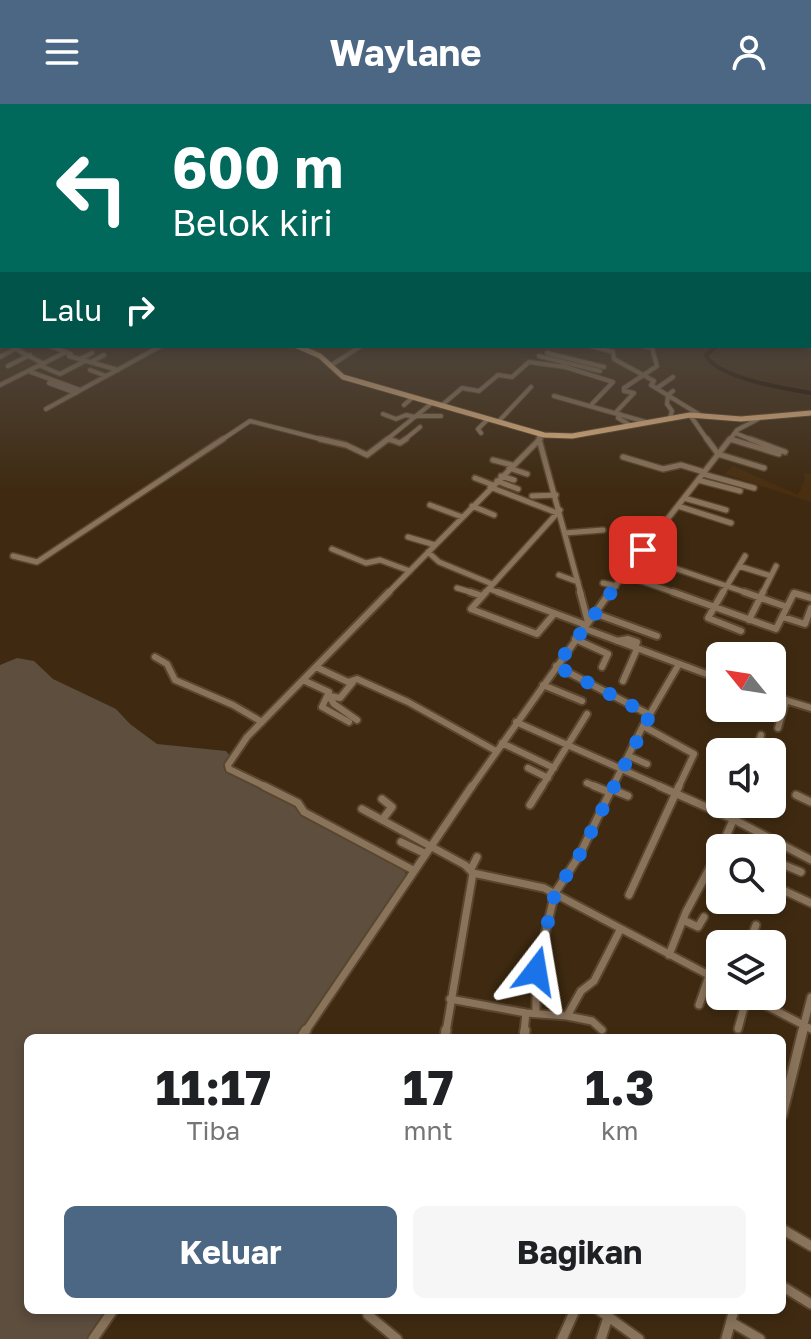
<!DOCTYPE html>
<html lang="id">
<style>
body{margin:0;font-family:"Golos Text",sans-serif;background:#f6f6f6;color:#202124;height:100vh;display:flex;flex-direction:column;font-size:30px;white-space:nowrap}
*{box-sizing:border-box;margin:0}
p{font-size:26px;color:#757577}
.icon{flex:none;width:44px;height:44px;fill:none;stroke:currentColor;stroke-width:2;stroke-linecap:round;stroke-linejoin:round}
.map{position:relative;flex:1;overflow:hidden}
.drawer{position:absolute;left:24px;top:930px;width:762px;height:280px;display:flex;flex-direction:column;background:#fff;border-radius:12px;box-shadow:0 4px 12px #0003}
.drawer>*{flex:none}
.guide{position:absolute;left:0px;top:0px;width:812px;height:244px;box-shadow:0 4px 12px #0003;background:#00695c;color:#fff;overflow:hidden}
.needle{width:52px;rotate:300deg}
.controls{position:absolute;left:706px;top:538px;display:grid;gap:16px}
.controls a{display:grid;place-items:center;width:80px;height:80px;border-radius:12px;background:#fff;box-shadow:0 4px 12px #0003;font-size:40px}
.pin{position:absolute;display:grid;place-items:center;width:68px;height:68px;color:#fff;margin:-34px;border-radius:16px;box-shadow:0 4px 12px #0006}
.me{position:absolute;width:88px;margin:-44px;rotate:14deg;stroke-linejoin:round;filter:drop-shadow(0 0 6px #0008)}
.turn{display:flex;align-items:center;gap:28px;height:168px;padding:0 40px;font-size:36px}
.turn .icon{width:104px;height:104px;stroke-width:2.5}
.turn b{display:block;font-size:56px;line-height:68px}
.then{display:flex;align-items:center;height:76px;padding:0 40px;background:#0003;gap:16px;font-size:30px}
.eta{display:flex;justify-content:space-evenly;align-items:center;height:136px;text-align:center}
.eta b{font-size:48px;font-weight:700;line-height:56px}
.action{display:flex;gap:16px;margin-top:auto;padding:16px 40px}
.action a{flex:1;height:92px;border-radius:12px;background:#4b6784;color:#fff;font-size:32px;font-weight:700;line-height:92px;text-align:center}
.action a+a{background:#f6f6f6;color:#202124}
header{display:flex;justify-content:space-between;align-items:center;height:104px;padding:0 40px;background:#4b6784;color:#fff;font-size:36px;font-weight:700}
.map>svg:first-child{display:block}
.built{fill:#492f10}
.green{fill:#5d4e3e}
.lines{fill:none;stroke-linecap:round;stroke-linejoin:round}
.river{stroke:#201001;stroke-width:4}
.minor-far4-casing{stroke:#5a462f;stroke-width:6}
.minor-far3-casing{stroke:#5a462f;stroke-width:8}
.minor-far2-casing{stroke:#5a462f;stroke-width:10}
.minor-far1-casing{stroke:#5a462f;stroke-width:11}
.minor-casing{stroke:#5a462f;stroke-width:13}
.major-casing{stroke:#5a462f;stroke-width:7}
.minor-far4{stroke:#89735b;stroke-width:4}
.minor-far3{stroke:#89735b;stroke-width:5}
.minor-far2{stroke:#89735b;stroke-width:6}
.minor-far1{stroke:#89735b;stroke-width:7}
.minor{stroke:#89735b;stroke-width:9}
.major{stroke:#e4b683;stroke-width:5}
.route{stroke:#1a73e8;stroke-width:14;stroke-dasharray:0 25.2}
</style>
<header><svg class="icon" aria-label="menu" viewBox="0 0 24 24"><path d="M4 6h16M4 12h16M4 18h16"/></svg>Waylane<svg class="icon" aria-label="person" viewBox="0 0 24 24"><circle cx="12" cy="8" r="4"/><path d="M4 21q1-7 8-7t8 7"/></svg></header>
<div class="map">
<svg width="811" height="1235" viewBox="0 0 811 1235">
<rect width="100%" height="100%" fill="#3f2a11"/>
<path class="built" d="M733 362 798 391 805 376 804 370 811 369V398L725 370Z"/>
<path class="green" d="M17 554 34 557 53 575 116 605 130 620 157 640 226 647 231 653 226 662 295 700 403 764 407 772 295 934H28V1206H109L88 1235H0V561Z"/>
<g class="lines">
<path class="river" d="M717 242 706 251C716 274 787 285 811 289"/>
<defs>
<path id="minor-far4" d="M10 242 44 260
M50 242 71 250 69 252 118 266
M591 242 613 248 614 255 654 277 651 281 700 311
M547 249 604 263
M539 252 600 267
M0 253 13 246
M80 255 92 249
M91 258 104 251
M8 262 30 251
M41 262 60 270 85 257
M330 262 361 242
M562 262 613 278 592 300
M90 266 106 272
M31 268 80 286
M49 279 76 289
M0 281 66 248
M657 284 673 273
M554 292 646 318
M404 301 412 294
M441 302 462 284 479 287 498 271 512 273 529 258 565 263
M46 305 161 242
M617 307 634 289 624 287V284L657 262 652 244 644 242
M383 310 396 315 406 311 415 313
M620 310 618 314 630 321
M690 311 708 337
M417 312H441
M670 314 672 307 667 300 668 291 673 287
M498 318 531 283
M481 329 478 325 488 315
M735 329 755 337
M539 333 540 337
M389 335 393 337
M730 335 735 337
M220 337 250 317 328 337
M385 337 432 299
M403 337 420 323
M729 337 737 326 758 315"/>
<path id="minor-far3" d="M320 335 346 341 367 351 388 335
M389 335 400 339 406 335
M539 335 581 490
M707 335 718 350 764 364
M730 335 779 350
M750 335 785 348
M623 353 663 365 681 361 704 368
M493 356 512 361
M509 364 527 370
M703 370 754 384
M501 372 514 376
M475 374 493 381
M698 376 740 387
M497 377 518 385
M490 383 557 409
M532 392 556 391
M684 394 726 406
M430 401 462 413
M472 402 494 411
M678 402 731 419
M565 429 603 426
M408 433 435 441
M332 445 366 459 380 456 410 467
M428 448 439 458 492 480
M13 452 37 458 223 335
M639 452 750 490
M739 462 771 472
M559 471 578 478
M624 471 678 490
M603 479 616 482
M457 484 477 490
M489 485 503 490
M387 490 540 335
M484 490 560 406
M609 490 730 335
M722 490 745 452
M762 490 776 462
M793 490H798"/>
<path id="minor-far2" d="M470 488 482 492
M486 488 471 505 537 530 554 510
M498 488 586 521
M580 488 588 518
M673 488 776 525 794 489 811 494
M723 488 708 514 741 527
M744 488 787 503
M594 509 657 532
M783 513 805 520 811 504
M749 516 763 488
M583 524 720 575
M575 535 608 550 602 563
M617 537 628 535 637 538 635 544
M155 553 167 560 175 576 233 601 262 618
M556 562 650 611
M316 563 348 578 357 575 408 598 496 647
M303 576 329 588 322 603 349 618
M623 577 637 545
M543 581 582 597
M328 591 334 600 357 616
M330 592 340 594 353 578
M772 592 811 604
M516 618 664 684
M643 622 694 650 678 684
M778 624 786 596
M502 639 554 664
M756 648 761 631
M629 652 647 660
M528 664 548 674
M587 679 599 684
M268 684 229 665 228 661 247 633 389 488
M471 684 610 488
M541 684 587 610
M612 684 643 622 679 560"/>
<path id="minor-far1" d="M264 682 298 699 304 708 413 766
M594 682 609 688
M659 682 733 715 811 756
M611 685 628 692
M796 691 811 698
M382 695 392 703 382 716
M530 701 542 682
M362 705 465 761 473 769 446 928
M726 734 747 744
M401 738 424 749
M721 744 740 700
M772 756 801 768
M471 765 477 753
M473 769 544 784 720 877
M772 781 811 799
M629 791 679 682
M683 816 698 823 704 813
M749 840 756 821
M669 851 686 808 720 745
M748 892 811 925
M450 895 526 909 567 912 581 887 594 877 620 826
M699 901 709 872
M536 908V867L555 789 579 752 613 682
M567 912 592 917 602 926
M738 925 747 892
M305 928 472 682
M524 928 526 909
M802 928 811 893"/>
<path id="minor" d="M301 934 306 926
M445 934 446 926
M524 934 525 926
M782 1011 803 926
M782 1125 811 1142
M782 1182 811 1200
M367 1206 368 1211 397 1235
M599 1206 639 1235
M731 1218 760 1235
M93 1235 113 1206
M562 1235 575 1206
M601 1235 608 1213
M726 1235 734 1206"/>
<path id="major" d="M297 242 320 252 343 273 544 331 572 332 690 311 741 315 811 309"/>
</defs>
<use href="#minor-far4" class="minor-far4-casing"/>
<use href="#minor-far3" class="minor-far3-casing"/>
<use href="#minor-far2" class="minor-far2-casing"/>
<use href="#minor-far1" class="minor-far1-casing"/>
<use href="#minor" class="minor-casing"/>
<use href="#major" class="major-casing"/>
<use href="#minor-far4" class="minor-far4"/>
<use href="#minor-far3" class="minor-far3"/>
<use href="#minor-far2" class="minor-far2"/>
<use href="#minor-far1" class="minor-far1"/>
<use href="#minor" class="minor"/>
<use href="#major" class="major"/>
</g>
<linearGradient id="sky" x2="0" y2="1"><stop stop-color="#231709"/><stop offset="0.55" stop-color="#524a43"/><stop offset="1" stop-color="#524a43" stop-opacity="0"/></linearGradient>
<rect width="811" height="387" fill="url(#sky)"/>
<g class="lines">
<path class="route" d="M536 867 555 789 579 752 650 611 556 562 643 446"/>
</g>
</svg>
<div class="controls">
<a><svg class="needle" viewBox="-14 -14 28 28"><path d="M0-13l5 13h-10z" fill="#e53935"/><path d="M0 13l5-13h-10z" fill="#757577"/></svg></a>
<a><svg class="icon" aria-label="sound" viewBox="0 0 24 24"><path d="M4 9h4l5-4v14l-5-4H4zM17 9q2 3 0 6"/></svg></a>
<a><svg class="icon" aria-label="search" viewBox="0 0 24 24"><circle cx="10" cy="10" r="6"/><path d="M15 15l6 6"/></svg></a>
<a><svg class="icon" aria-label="layers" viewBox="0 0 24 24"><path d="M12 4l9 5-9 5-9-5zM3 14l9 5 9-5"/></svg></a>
</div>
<div class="pin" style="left:643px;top:446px;background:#d93025"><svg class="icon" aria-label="arrive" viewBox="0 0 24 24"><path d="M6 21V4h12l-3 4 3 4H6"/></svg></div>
<svg class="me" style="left:536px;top:867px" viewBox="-20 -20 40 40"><path d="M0-17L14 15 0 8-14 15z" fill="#1a73e8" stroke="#fff" stroke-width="4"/></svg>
<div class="guide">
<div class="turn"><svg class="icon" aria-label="left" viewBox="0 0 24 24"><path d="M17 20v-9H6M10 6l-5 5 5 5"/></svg><div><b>600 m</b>Belok kiri</div></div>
<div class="then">Lalu<svg class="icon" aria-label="right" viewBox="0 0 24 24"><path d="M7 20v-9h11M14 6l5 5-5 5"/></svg></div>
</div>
<section class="drawer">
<div class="eta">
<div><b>11:17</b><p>Tiba</p></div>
<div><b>17</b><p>mnt</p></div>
<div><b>1.3</b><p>km</p></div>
</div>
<div class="action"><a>Keluar</a><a>Bagikan</a></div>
</section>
</div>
